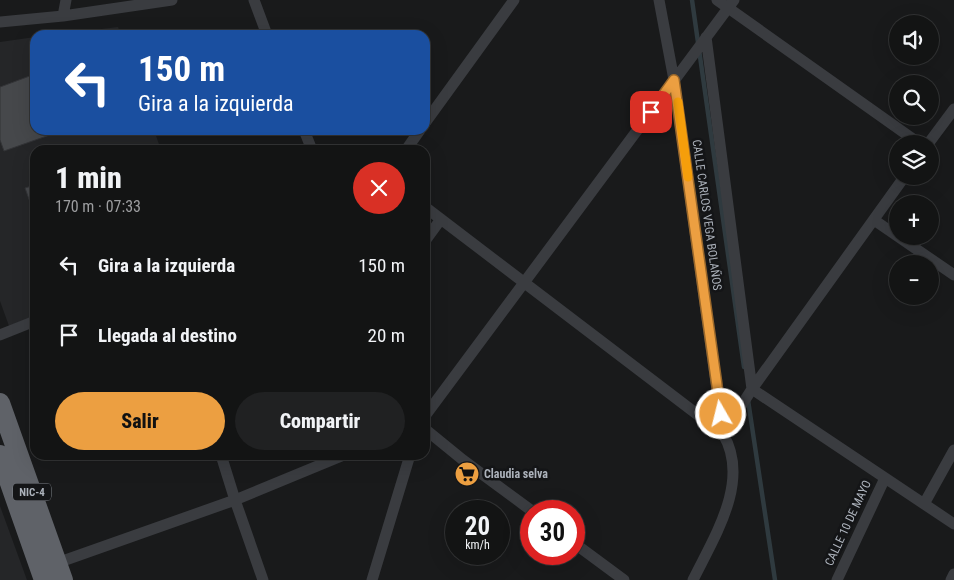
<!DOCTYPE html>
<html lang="es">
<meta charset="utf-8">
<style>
body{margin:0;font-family:"Roboto Condensed",sans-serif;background:#202122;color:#f1f3f6;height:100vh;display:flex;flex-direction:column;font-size:19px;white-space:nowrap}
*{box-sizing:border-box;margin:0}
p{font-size:16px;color:#9d9ea0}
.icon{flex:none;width:28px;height:28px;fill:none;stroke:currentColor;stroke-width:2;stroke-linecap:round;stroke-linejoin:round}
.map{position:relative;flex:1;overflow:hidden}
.details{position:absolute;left:30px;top:145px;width:400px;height:315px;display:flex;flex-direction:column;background:#131414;border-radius:15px;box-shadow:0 5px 20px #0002,0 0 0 1px #323334}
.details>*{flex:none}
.banner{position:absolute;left:30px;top:30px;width:400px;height:105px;border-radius:15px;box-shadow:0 5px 20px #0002,0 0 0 1px #323334;background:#1a4fa0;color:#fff;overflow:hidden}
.fabs{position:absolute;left:889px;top:15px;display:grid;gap:10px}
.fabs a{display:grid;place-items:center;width:50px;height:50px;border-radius:50%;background:#131414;box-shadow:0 5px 20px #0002,0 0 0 1px #323334;font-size:25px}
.speed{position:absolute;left:445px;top:500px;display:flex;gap:10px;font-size:25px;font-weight:700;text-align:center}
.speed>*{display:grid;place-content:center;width:65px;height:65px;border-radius:50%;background:#131414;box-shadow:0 5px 20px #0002,0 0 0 1px #323334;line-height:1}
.speed small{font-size:12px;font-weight:400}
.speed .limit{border:8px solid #d22;background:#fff;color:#111}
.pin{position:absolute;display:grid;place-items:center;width:42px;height:42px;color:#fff;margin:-21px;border-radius:10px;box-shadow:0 2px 8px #0006}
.me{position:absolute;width:55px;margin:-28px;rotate:352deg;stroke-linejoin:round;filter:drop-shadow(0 0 4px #0008)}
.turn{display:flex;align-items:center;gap:18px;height:105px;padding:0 25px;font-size:22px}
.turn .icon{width:65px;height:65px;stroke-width:2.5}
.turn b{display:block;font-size:35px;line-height:42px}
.round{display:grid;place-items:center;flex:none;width:52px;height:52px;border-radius:26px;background:#202122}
.headline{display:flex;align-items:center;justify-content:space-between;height:85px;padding:0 25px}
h1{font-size:30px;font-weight:800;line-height:38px}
.button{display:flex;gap:10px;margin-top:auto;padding:10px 25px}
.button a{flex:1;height:58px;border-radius:30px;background:#ec9f41;color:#111;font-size:20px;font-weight:800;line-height:58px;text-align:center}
.button a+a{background:#202122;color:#f1f3f6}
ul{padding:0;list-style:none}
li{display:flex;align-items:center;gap:15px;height:70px;padding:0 25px}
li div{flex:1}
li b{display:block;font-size:19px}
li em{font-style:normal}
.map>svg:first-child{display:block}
.built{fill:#252628}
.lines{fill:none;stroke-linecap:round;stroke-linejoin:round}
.stream{stroke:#2f3a3f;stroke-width:4.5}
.building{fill:#46484b;stroke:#333437}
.minor{stroke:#3a3c40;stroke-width:11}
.trunk{stroke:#5f6268;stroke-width:20}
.route-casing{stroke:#99672a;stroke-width:12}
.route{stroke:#ec9f41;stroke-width:9}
.slow{stroke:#f59e0b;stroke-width:9}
.labels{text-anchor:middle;stroke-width:5;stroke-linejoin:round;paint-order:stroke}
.shield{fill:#141517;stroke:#7e838a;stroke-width:1}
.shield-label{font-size:11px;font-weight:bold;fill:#acb2bb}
.street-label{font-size:12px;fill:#acb2bb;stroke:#141517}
.poi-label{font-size:12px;font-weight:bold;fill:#acb2bb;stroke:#141517;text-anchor:start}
</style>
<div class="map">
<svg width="954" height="580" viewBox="0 0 954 580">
<rect width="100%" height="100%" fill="#191a1b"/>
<path class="built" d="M118 27 121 35H52Z
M35 37V130H154L161 150H35V316L9 326 0 301V42Z
M0 506 27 580H0Z"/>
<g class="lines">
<path class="stream" d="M692 0 744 367
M748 400 775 580"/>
</g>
<path class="building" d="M35 74V130H64L4 151 0 140V87Z
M35 185V200L30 202 25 188Z"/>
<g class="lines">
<path class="minor" d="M254 0 267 35
M659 0 674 80 723 434
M717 0 920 144
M63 16 66 0
M0 22 63 16 172 0
M706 37 752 389 954 524
M425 123 514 0
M304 130 312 150
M928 144 954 109
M406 150 420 130
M425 207 723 434C751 481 714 537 693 580
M874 220 954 275
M425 241 441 219
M0 335 35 321
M425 416 734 0
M425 429 463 460 532 511
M723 434 752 389 905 176
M221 455 235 500 263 580
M924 504 954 450
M574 543 624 580
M57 563 235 500 344 455
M372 580 410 455
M837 580 885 478
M951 580 954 574"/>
<path class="trunk" d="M0 403 63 580
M0 455 44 580"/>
</g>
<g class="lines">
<defs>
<path id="route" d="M651 112 674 80 721 414"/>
</defs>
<use href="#route" class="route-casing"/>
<use href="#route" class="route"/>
<path class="slow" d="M678 102 688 177"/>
</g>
<defs>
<symbol id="supermarket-disc" viewBox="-11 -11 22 22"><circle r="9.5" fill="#ec9f41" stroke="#141517"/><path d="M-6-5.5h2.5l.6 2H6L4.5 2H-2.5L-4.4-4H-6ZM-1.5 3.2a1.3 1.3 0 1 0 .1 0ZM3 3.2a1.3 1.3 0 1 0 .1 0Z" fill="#111"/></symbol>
</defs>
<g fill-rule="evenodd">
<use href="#supermarket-disc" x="453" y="460" width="28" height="28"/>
</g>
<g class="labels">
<rect class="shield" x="13" y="483.5" width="38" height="17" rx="4"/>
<g class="shield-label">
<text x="32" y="496">NIC-4</text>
</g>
<g class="street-label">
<text transform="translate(707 215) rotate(82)" y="4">CALLE CARLOS VEGA BOLAÑOS</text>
<text transform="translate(848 523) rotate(-65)" y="4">CALLE 10 DE MAYO</text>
</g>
<g class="poi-label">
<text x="484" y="478">Claudia selva</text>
</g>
</g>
</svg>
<div class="fabs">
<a><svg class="icon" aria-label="sound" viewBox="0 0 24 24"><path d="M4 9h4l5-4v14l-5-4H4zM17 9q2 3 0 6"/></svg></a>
<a><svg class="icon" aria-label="search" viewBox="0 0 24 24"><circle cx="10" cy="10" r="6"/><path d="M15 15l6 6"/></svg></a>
<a><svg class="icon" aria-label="layers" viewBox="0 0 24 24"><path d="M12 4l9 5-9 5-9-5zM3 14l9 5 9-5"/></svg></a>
<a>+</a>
<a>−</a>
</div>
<div class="speed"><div>20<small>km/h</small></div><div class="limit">30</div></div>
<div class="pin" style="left:651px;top:112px;background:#d93025"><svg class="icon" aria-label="arrive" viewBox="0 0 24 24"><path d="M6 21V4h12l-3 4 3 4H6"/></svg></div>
<svg class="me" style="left:721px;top:414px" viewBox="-20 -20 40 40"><circle r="17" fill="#ec9f41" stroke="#fff" stroke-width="3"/><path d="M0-11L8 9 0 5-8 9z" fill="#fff"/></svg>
<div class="banner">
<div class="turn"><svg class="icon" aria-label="left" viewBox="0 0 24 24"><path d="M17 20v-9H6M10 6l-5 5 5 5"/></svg><div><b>150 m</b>Gira a la izquierda</div></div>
</div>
<section class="details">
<div class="headline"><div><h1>1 min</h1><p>170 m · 07:33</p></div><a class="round" style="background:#d93025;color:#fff"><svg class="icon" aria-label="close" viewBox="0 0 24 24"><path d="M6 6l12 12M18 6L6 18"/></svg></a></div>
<ul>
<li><svg class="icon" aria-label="left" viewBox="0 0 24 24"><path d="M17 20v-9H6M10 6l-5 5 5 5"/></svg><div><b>Gira a la izquierda</b></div><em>150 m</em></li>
<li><svg class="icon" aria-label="arrive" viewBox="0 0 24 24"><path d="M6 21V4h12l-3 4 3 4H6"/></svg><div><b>Llegada al destino</b></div><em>20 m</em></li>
</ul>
<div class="button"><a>Salir</a><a>Compartir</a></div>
</section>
</div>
